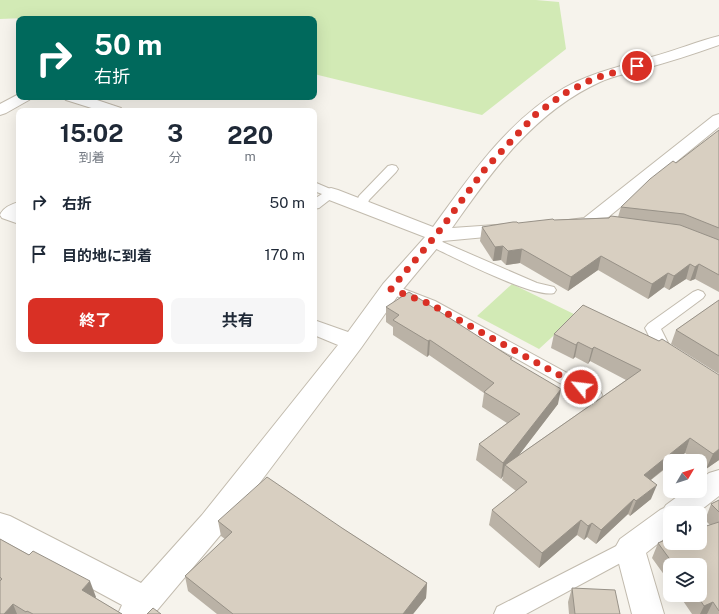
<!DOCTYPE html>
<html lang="ja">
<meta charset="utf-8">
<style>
body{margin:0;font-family:"Public Sans","Noto Sans JP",sans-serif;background:#f6f6f7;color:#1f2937;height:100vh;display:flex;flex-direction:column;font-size:15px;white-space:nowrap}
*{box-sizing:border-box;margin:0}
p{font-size:13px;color:#747a83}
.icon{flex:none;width:22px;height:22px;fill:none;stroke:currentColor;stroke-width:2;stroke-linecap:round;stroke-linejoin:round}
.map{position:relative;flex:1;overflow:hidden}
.panel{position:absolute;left:16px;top:108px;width:301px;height:244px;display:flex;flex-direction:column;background:#fff;border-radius:8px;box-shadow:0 4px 16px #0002}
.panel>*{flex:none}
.guide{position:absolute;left:16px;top:16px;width:301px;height:84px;border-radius:8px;box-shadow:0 4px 16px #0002;background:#00695c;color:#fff;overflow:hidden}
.needle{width:26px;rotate:51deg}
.controls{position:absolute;left:663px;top:454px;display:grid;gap:8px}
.controls a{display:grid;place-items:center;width:44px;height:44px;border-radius:8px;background:#fff;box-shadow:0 4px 16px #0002;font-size:20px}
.pin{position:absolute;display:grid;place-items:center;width:34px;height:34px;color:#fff;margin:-17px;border:2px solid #fff;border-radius:50%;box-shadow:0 1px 4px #0007}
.me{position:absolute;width:44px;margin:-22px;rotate:299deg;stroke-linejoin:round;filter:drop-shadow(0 0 3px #0008)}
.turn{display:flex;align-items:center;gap:14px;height:84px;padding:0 12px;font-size:18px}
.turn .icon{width:52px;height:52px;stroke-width:2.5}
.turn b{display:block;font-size:28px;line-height:34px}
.eta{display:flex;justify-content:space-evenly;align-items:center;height:68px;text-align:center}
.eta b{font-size:24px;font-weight:700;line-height:28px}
.primary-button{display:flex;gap:8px;margin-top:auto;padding:8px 12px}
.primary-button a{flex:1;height:46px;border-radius:8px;background:#d93025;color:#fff;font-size:16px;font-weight:700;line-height:46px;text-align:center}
.primary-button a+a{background:#f6f6f7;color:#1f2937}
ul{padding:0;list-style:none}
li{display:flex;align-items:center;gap:12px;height:52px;padding:0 12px}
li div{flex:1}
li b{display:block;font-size:15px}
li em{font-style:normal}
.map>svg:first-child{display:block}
.green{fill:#d2eab5}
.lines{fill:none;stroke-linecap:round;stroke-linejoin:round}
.service-casing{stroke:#c2bbae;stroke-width:2}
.minor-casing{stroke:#c2bbae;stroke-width:2}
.service{fill:#fff;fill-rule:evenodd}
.minor{fill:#fff;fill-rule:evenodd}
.wall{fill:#bab2a6}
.shaded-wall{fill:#979187}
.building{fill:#d8cfc1;stroke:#979187}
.route{stroke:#d93025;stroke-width:7;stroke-dasharray:0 12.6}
</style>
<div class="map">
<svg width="719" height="614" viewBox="0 0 719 614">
<rect width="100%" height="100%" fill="#f6f3ec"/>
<path class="green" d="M0 0H536L559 2 566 49 482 115 314 74V19H86L74 16 0 19Z
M512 284 576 315 539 349 477 316Z"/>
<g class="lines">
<defs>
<path id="service" d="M392 165 396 166 398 169 396 172 369 200 366 208H356L355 205 359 196 388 166Z
M314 182 335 191 337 194 319 208 314 209V199L322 194 314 191Z
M431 237 537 283 554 287 556 290 554 293C534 299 450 255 426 244L424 241 426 238Z
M391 284 435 301 600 391 602 395 600 399 594 401 588 399 425 307 386 292 384 289 386 286Z
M698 290 703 292 705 295 703 298 661 329 669 345 678 350 680 354 678 358C659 363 652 341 645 328L648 324 693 292Z
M630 539 637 542 640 548 637 554 526 614H494L497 607Z"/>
<path id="minor" d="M719 36V45C694 54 669 62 643 69 629 73 613 76 600 82 534 112 492 171 452 228L511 224 518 226 521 230 518 234 443 241 399 294 361 348 222 533 154 614H118L122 605 0 539V513L10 516 141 583 202 515 338 345 314 335V320L348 332 383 284 425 237 324 198 322 194 324 190 331 188 338 190 433 227C470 176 508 120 564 88 592 72 624 66 655 56 677 50 698 41 719 36Z
M19 94V97H32L29 100 6 113 0 115V104Z
M63 97H88L121 108 123 111H101L66 100Z
M719 114V127L596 227 568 231 561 229 558 225 561 221 584 218 713 116Z
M19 202V224L2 218 0 215C3 207 12 204 19 202Z
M719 470V496L697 513H670V534L646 553 664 614H632L615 548 620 539 660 510 664 508 666 505 685 491H700V480L709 473Z"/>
</defs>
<use href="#service" class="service-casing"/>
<use href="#minor" class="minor-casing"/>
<use href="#service" class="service"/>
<use href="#minor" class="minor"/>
</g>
<path class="wall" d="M719 130V292L695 279 690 281 686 279 669 290 664 287 648 299 598 270 568 291 520 263 506 265 501 260 493 261 480 241 482 227 554 220 618 217 621 207 676 163Z
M719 300V374L671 344 676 330Z
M583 305 719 460 706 469 700 464V461H696L685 453 651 480V499L630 516 628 514 596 544 587 537 584 540 577 535 539 568 489 525 492 510 516 491 502 480 503 476 501 479 476 460 479 444 507 423 482 407 484 393 429 355 427 357 393 335V327L386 322V307L512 358 511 360 558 404 519 455 626 380 590 361 588 364 575 357 573 359 551 348 554 334Z
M719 500V614H692L679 595H700V565H670V583L652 558 658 543 710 525 705 520 711 504Z
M218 521 342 528 427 583 426 598 413 614H217L188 591 185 576 225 539 221 536Z
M0 539 96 597 95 598 122 614H0Z
M572 588 620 614H569L568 602Z"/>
<path class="shaded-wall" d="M503 246 501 260 493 261 495 247Z
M522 249 520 263 506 265 508 251Z
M601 256 598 270 568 291 571 277Z
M690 264 686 279 669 290 674 276Z
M699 264 695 279 690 281 695 267Z
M668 273 664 287 648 299 652 284Z
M430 340 429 355 427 357 428 341Z
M578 342 575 357 573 359 576 345Z
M594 347 590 361 588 364 592 349Z
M561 389 558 404 509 468 505 465 503 476 501 479 503 463Z
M690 438 685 453 674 461H670V464L638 490 644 475Z
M719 449V460L706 469 713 454Z
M657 485 651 499 630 516 636 501Z
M634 499 628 514 596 544 601 530Z
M581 520 577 535 539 568 542 553Z
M592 523 587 537 584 540 588 526Z
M90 581 96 597 88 607 82 590Z
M427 583 426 598 413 614H403Z
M713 602 707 614H700L704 606Z
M13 604 17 614H4Z"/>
<path class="building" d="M719 130V228L684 214 621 207 650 179 673 161 676 163Z
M611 216 680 225 719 240V275L699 264 695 267 690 264 674 276 668 273 652 284 601 256 571 277 522 249 508 251 503 246 495 247 482 227 513 222H517L518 223 553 219 554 220 609 218Z
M409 292 512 358 510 359 561 389 503 463 479 444 520 414 484 392 494 383 430 340 428 341 393 320 399 315 386 307Z
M719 300V356L676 330Z
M583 305 659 341 662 339 719 375V449L713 454 690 438 644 475 657 485 636 501 634 499 601 530 592 523 588 526 581 520 542 553 492 510 527 482 505 465 641 370 594 347 592 349 578 342 576 345 554 334Z
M267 477 342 528 427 583 403 614H233L185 576 232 532 218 521Z
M719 500V512L711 504Z
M719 522V611L713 602 704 606 697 595H700V565H674L658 543 670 538V543H700V528Z
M0 539 29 555 33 551 90 581 82 590 122 614H33L27 611 26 612 13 604 4 614H0V581L2 579 0 577Z
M572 588 615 590 620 614H575Z
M153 608 161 614H147Z"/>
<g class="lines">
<path class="route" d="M581 387 430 304 391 289 437 234 485 169 536 114 565 93 595 78 637 66"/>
</g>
</svg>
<div class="controls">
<a><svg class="needle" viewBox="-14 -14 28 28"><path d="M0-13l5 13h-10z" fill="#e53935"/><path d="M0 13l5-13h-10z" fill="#747a83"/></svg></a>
<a><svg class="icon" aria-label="sound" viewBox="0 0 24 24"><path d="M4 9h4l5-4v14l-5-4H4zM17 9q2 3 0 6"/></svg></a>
<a><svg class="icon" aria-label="layers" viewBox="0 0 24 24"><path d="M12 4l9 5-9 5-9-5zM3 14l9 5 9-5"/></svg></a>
</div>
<div class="pin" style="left:637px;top:66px;background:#d93025"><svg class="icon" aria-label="arrive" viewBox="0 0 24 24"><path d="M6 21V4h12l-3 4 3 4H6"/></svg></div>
<svg class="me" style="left:581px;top:387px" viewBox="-20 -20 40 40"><circle r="17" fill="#d93025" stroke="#fff" stroke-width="3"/><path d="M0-11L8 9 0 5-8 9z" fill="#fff"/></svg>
<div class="guide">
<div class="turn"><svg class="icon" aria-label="right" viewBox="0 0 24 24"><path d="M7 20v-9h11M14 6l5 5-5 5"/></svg><div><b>50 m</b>右折</div></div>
</div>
<section class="panel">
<div class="eta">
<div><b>15:02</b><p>到着</p></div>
<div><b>3</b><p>分</p></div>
<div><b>220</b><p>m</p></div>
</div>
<ul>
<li><svg class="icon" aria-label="right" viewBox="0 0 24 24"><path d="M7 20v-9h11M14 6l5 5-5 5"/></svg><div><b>右折</b></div><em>50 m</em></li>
<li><svg class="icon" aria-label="arrive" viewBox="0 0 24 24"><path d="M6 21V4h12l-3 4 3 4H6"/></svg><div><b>目的地に到着</b></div><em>170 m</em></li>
</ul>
<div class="primary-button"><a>終了</a><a>共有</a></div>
</section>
</div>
